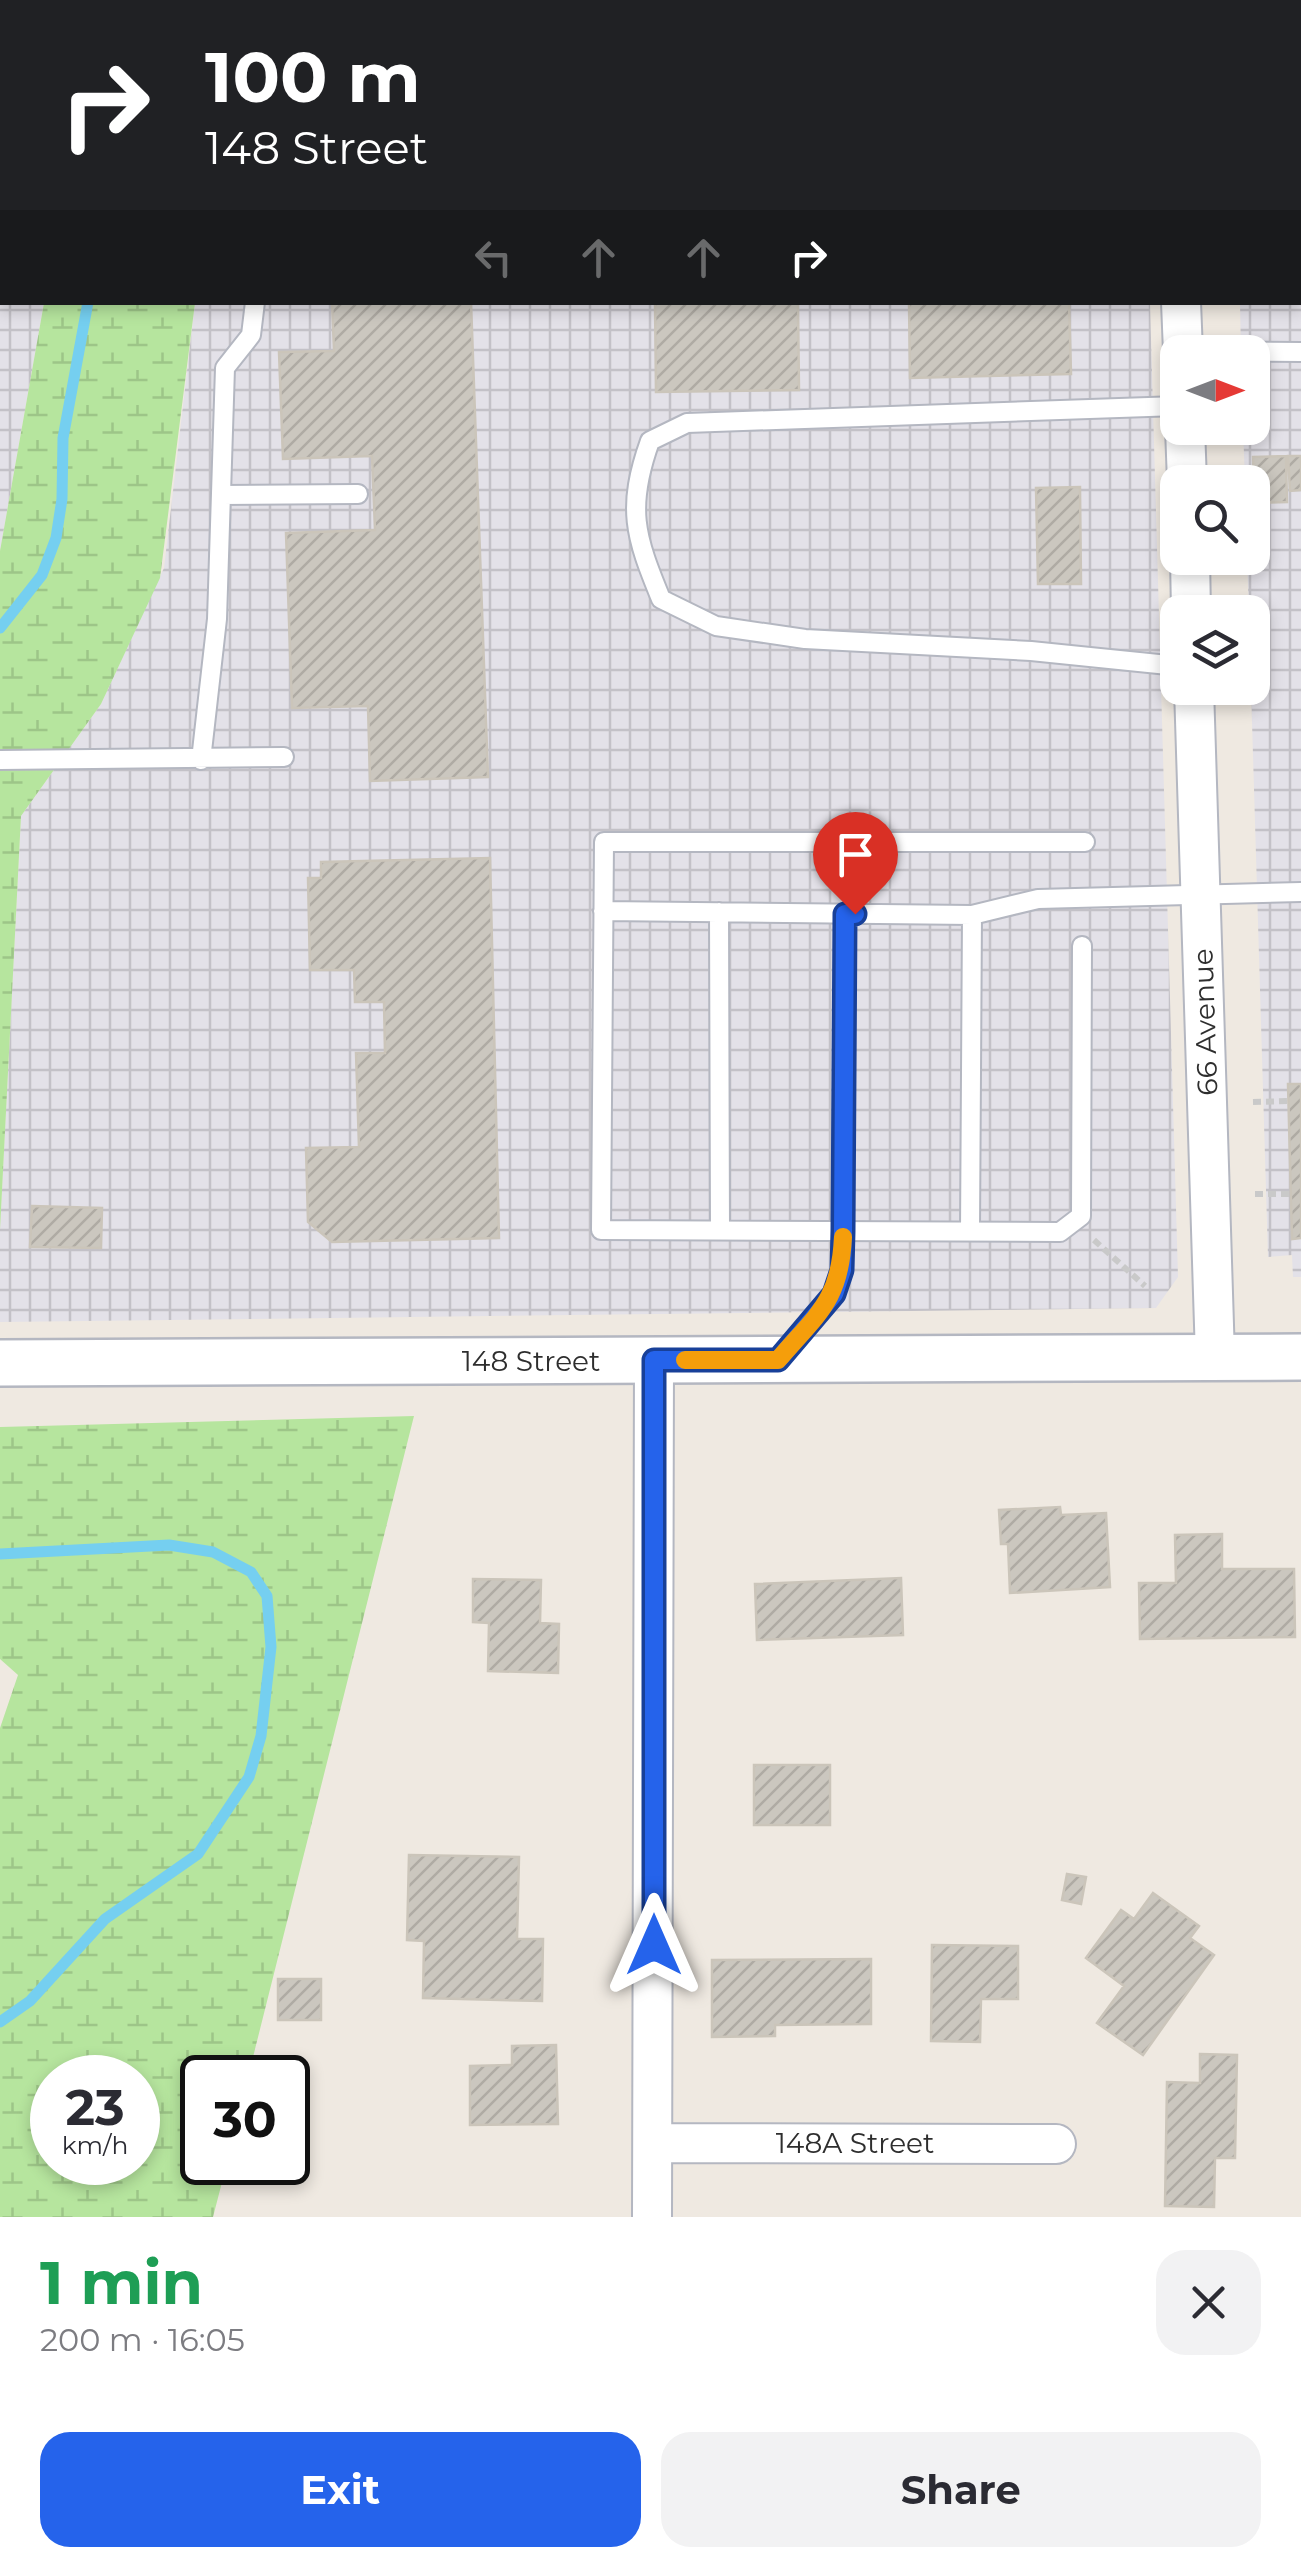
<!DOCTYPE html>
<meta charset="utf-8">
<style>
body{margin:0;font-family:Montserrat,sans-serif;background:#f2f2f3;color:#2b2b33;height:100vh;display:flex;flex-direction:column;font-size:38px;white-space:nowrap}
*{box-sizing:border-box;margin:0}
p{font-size:32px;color:#7c7c81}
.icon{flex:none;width:55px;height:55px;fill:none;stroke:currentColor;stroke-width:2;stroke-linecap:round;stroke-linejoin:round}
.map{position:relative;height:2217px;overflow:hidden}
.panel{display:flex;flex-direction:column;background:#fff;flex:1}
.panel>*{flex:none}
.top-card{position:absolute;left:0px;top:0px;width:1302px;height:305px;box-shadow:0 5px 15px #0003;background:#202124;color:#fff;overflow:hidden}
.needle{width:65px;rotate:90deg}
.tools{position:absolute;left:1160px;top:335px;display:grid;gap:20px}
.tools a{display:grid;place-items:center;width:110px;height:110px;border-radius:20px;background:#fff;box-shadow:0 5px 15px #0003;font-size:50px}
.speed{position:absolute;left:30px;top:2055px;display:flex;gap:20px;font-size:50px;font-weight:700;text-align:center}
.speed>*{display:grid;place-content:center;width:130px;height:130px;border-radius:50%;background:#fff;box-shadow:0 5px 15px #0003;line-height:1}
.speed small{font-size:25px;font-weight:400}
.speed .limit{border:5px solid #111;border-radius:15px;background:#fff;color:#111}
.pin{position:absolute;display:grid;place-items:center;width:85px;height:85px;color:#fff;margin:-102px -42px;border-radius:50% 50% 50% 0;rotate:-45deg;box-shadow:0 0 10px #0007}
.pin .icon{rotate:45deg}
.me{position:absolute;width:110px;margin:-55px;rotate:0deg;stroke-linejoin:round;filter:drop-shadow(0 0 8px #0008)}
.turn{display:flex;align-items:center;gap:35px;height:210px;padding:0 40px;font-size:45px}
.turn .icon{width:130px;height:130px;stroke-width:2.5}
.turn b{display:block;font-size:70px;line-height:85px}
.lanes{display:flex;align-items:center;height:95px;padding:0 40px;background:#0003;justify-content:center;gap:50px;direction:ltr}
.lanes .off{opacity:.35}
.round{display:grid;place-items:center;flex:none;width:105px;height:105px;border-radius:30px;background:#f2f2f3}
.headline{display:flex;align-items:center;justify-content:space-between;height:170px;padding:0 40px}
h1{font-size:60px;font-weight:700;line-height:75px;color:#1e9e55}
.button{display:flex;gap:20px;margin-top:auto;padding:20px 40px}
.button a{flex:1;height:115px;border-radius:30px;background:#2563eb;color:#fff;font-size:40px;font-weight:700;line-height:115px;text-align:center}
.button a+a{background:#f2f2f3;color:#2b2b33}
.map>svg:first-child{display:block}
.industrial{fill:url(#industrial-grid)}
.wetland{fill:url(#wetland-marsh);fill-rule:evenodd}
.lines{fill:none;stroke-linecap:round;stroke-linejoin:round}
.stream{stroke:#75cff0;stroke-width:11}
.building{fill:url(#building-hatch);stroke:#cbc5ba;stroke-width:2.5}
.service-casing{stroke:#b4b7c1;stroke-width:22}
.minor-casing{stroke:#b4b7c1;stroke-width:42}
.tertiary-casing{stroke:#b4b7c1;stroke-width:50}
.path{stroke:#c9c9c9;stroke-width:6;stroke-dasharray:8 5;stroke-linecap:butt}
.service{stroke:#fff;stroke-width:18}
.minor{stroke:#fff;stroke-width:38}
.tertiary{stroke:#fff;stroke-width:45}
.route-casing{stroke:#184099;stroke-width:25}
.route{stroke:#2563eb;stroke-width:18}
.slow{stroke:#f59e0b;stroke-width:18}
.labels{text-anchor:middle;stroke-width:8;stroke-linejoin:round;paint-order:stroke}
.street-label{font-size:28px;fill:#2e2e2e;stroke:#fff}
</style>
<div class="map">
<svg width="1301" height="2217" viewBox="0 0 1301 2217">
<defs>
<pattern id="industrial-grid" width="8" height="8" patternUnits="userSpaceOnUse" patternTransform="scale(2.5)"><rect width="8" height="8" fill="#e3e1e8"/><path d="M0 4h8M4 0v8" fill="none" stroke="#c3c1c7"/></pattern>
<pattern id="wetland-marsh" width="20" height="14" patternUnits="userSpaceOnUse" patternTransform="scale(2.5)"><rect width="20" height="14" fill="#b6e59e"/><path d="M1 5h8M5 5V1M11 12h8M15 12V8" fill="none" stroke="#9dc588"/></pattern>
<pattern id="building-hatch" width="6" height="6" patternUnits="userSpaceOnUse" patternTransform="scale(2.5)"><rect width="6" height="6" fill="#cbc7bf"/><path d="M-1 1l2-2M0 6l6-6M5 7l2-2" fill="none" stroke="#afaba4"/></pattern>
</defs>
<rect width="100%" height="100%" fill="#efe9e1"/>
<path class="industrial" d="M105 0H1141V2H106Z
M1231 0H1301V1277H1293L1292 1255 1268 1257 1251 688 1252 612H1249L1247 558H1252V482H1245L1243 428H1252V352H1241L1240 303 1300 302V2Z
M0 154 2 302 44 303 0 551Z
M195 303H1150L1178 1277 1156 1308 0 1322V1230L21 816 101 704 164 568Z"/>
<path class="wetland" d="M5 0 106 2H2V155L0 5Z
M44 303H195L160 578 101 704 21 816 0 1230V551Z
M414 1416 248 2077 202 2078V2162L227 2163 213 2217H0V1728L18 1675 0 1659V1427ZM52 2078H138V2162H52Z"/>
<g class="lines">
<path class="stream" d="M0 77 2 78
M0 628 42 575 56 538 62 499 63 438 88 302
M0 1554 169 1545 213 1552 251 1572 267 1596 271 1647 261 1736 249 1777 198 1854 105 1919 30 2001 0 2022"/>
</g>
<path class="building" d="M781 0H986V2H781Z
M332 302H471L488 777 370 781 368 706 292 708 286 533 375 530 372 456 283 459 279 352 334 351Z
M655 302H798L799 390 656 392Z
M909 302H1069L1071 374 910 378Z
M1286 456 1287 502 1254 503 1253 457Z
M1288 456H1301V490L1290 491Z
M1080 487 1081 584H1038L1036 488Z
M490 858 499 1238 332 1242 308 1222 306 1148 359 1147 356 1053H385L384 1002H355L354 970H310L308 878H321V862Z
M1288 1084H1301V1238L1292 1239Z
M32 1206 102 1208 101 1248 30 1247Z
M1060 1507 1061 1515 1106 1513 1110 1587 1010 1593 1008 1544H1001L999 1510Z
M1222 1534V1569H1294L1295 1637 1140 1639 1139 1583H1176L1175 1535Z
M901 1578 903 1635 757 1640 755 1584Z
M473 1579 541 1580 540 1623 559 1624 558 1673 488 1671 489 1623 473 1622Z
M754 1765H830V1825H754Z
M409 1855 519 1857 517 1939H543L542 2001 423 1998 424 1941 407 1940Z
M1067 1874 1086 1877 1081 1904 1062 1900Z
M1153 1893 1199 1926 1190 1938 1214 1955 1143 2055 1097 2023 1124 1986 1086 1958 1121 1910 1134 1919Z
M932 1945 1018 1946V1999H981L980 2042 931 2041Z
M871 1959V2024L775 2025V2036L712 2037V1960Z
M278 1979H321V2020H278Z
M556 2045 558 2124 470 2125V2066L512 2065V2046Z
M1200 2054 1237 2055 1235 2158H1215L1214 2207 1165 2206 1167 2082 1200 2083Z"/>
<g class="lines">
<defs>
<path id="service" d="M1300 263H1301
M1183 351 1301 352
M1178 406 687 423 650 441C626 508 635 536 661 599L716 626 805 639 1031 651 1178 666
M221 495 358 494
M0 760 284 757
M201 760 217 619 225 368 251 335 255 302
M603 911 972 915 1038 899 1301 892
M719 912 720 1230
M855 913 857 842
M1082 946 1081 1216 1060 1232 601 1230 604 842H1085
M970 1231 972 915
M784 1353 834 1294 841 1270 845 913"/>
<path id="minor" d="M1174 0 1175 2
M1181 302 1183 352
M1185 428 1187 482
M1190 558 1191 612
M1194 688 1215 1357
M654 2143 1056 2144
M652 2217 654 1360"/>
<path id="tertiary" d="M0 1363 1301 1357"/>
</defs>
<use href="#service" class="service-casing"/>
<use href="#minor" class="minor-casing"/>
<use href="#tertiary" class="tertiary-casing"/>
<path class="path" d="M1253 1102 1289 1101
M1255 1194H1291
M1094 1240 1145 1286"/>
<use href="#service" class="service"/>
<use href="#minor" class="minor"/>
<use href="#tertiary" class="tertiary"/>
</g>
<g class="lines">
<defs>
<path id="route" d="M654 1945V1360H778L834 1294 842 1270 843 1231 845 914H855"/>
</defs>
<use href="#route" class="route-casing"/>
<use href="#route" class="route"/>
<path class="slow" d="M685 1360H778C818 1313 840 1301 843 1237"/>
</g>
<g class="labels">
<g class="street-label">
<text transform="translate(1205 1022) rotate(-92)" y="10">66 Avenue</text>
<text x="531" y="1371">148 Street</text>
<text x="855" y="2153">148A Street</text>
</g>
</g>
</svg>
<div class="tools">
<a><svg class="needle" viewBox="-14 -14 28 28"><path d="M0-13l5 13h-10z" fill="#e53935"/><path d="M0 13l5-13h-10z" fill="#7c7c81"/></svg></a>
<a><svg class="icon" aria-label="search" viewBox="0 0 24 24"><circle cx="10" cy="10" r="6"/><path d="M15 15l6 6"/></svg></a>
<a><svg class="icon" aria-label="layers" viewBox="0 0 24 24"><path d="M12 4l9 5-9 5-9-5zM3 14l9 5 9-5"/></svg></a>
</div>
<div class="speed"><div>23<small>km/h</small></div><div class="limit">30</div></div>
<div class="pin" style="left:855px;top:914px;background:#d93025"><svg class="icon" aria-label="arrive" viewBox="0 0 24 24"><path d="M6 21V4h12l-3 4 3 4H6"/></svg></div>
<svg class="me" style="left:654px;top:1945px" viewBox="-20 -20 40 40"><path d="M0-17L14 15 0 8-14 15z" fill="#2563eb" stroke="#fff" stroke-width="4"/></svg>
<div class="top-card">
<div class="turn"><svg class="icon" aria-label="right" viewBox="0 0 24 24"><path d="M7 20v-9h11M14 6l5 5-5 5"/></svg><div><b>100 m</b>148 Street</div></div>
<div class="lanes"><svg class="icon off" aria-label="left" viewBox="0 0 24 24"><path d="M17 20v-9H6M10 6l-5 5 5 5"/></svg><svg class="icon off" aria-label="ahead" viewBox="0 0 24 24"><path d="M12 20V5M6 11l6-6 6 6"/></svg><svg class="icon off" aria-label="ahead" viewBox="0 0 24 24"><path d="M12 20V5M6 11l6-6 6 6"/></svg><svg class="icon" aria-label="right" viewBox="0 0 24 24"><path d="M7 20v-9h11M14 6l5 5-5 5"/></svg></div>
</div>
</div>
<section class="panel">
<div class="headline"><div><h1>1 min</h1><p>200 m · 16:05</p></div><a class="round"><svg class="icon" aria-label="close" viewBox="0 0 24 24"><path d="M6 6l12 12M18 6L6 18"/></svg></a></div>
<div class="button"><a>Exit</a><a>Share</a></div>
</section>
